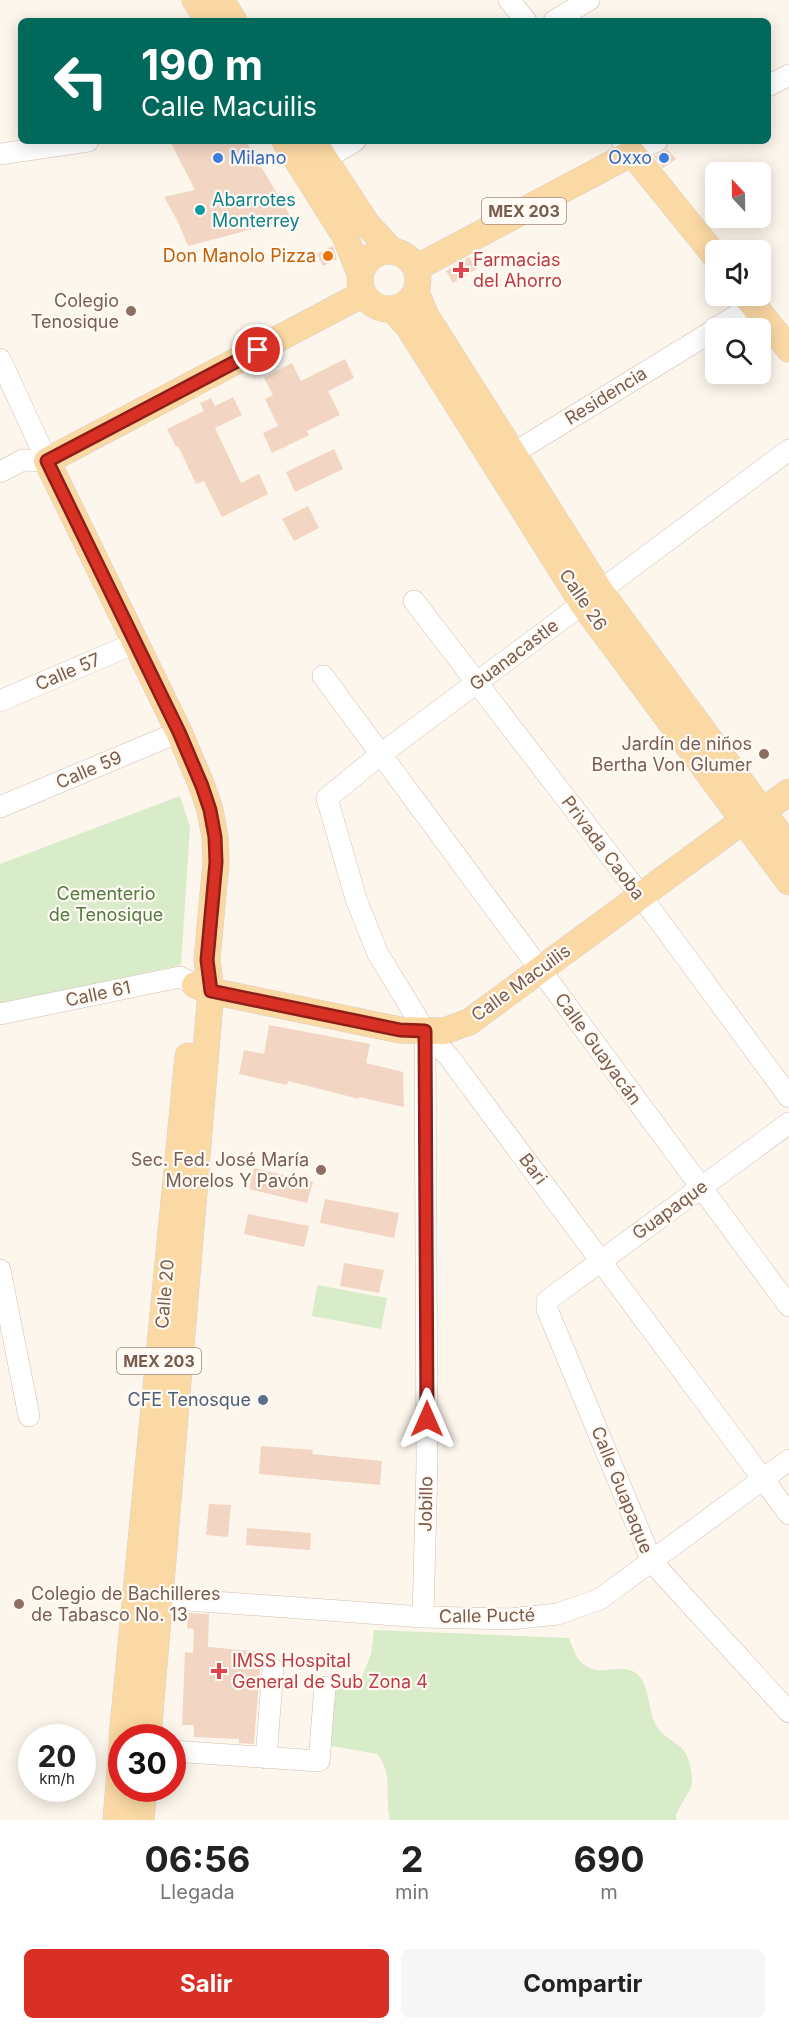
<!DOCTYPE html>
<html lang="es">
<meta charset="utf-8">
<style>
body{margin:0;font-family:Inter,sans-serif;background:#f6f6f6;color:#222;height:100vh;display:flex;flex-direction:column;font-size:22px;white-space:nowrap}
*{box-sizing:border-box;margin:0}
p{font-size:20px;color:#767676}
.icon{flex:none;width:33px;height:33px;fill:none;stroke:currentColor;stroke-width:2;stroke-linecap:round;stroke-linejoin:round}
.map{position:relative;height:1820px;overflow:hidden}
.sheet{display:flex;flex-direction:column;background:#fff;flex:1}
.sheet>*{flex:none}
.top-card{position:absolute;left:18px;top:18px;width:753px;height:126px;border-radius:9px;box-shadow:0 3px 15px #0003;background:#00695c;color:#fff;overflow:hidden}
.needle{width:39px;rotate:338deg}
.fabs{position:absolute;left:705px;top:162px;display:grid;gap:12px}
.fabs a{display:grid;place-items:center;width:66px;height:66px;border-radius:9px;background:#fff;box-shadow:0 3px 15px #0003;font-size:30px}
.speed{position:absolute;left:18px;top:1724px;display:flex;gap:12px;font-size:30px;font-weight:700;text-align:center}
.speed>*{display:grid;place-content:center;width:78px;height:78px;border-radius:50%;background:#fff;box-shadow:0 3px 15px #0003;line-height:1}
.speed small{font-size:15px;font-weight:400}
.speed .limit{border:9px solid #d22;background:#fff;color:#111}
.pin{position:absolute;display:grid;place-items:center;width:51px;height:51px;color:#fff;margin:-26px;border:3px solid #fff;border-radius:50%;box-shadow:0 2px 6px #0007}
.me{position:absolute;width:66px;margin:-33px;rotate:0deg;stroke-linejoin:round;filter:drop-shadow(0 0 4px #0008)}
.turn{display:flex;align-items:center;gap:21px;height:126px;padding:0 24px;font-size:27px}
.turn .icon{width:78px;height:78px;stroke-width:2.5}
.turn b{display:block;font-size:42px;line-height:51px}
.eta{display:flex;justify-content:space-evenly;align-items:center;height:102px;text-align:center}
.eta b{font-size:36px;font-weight:700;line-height:42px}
.button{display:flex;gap:12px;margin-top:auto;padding:12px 24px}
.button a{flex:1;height:69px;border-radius:9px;background:#d93025;color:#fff;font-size:24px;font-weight:700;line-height:69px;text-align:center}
.button a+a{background:#f6f6f6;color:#222}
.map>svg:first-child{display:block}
.green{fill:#d8ecc9}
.building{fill:#f3d5c3}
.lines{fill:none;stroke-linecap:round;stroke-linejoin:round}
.minor-casing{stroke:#d1beb0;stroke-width:22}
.major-casing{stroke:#dad1cd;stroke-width:27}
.minor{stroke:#fff;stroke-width:21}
.major{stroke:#fbd9a5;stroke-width:26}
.route-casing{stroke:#8d1f18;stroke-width:15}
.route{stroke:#d93025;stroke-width:10}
.shop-dot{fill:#3f7fe0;stroke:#fffaf3;stroke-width:2}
.culture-dot{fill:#0f9aa8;stroke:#fffaf3;stroke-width:2}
.food-dot{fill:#e8710a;stroke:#fffaf3;stroke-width:2}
.health-dot{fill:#e0444e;stroke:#fffaf3;stroke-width:2}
.education-dot{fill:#8d6e63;stroke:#fffaf3;stroke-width:2}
.service-dot{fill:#5c6f8a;stroke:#fffaf3;stroke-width:2}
.labels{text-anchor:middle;stroke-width:4.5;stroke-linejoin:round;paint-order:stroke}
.shield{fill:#fffaf3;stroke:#a28b7f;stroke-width:1.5}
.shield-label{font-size:16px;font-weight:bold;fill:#7a5c4d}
.shop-label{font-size:18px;fill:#366cbe;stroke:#fffaf3;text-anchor:start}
.culture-label{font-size:18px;fill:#0d838f;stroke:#fffaf3;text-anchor:start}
.food-label{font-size:18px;fill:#c56008;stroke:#fffaf3;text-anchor:end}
.health-label{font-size:18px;fill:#be3a42;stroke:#fffaf3;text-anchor:start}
.education-label{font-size:18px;fill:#785e54;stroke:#fffaf3;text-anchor:end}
.street-label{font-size:18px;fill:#7a5c4d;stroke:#fffaf3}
.park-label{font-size:18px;fill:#537a41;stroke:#fffaf3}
.service-label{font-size:18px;fill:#4e5e75;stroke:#fffaf3;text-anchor:end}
</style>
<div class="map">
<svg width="789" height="1820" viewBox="0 0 789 1820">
<rect width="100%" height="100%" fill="#fdf6ec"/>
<path class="green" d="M180 796 190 827 181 965 0 1005V864Z
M317 1285 387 1298 381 1329 312 1316Z
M374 1630 569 1638C572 1645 575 1656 581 1662 599 1680 621 1661 637 1674 649 1684 648 1707 654 1721 665 1746 686 1737 691 1770 691 1773 693 1780 692 1783 691 1791 679 1806 676 1816L677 1820H390C384 1797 394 1774 377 1754L326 1745 331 1696 338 1684 362 1677 371 1654Z"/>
<path class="building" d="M170 141H246L292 219 188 246 178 222 164 197 195 190Z
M667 149 676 159 663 168 654 157Z
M333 246 337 259 323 266 317 254Z
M469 257 477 269 453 283 446 271Z
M345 359 354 378 328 391 340 415 307 431 309 435 272 453 263 433 278 426 265 399 273 395 264 378 292 363 301 381Z
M233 397 242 415 215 428 241 483 259 474 268 494 222 517 204 481 196 484 178 446 176 447 167 429 204 411 200 403 211 398 215 406Z
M334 449 343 469 295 492 286 472Z
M308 506 319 528 294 541 282 519Z
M269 1025 370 1044 366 1063 403 1072 404 1107 359 1097V1099L288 1081 287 1085 239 1074 244 1050 264 1054Z
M254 1168 313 1182 307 1203 249 1189Z
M325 1199 399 1213 394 1238 320 1223Z
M248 1214 309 1226 304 1247 244 1234Z
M344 1263 384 1270 379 1293 340 1286Z
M261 1446 313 1450 312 1454 382 1461 380 1485 259 1474Z
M209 1504 231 1505 228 1537 206 1535Z
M247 1528 311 1533 310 1550 246 1545Z
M188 1613 209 1614 208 1647 264 1652 260 1668 254 1744 239 1743V1739L194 1737V1725H182L185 1652 193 1653 194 1629 187 1628Z"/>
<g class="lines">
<defs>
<path id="minor" d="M509 0 526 21
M554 21 589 0
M768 86 789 75
M622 141 632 153 657 141
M0 154 88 141
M312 167 355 141
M716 328 754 305
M0 359 47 461 23 460 0 472
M789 450 381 754 327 798 356 899 378 954 425 1031 449 1057 789 1514
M499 462 716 329
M414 601 641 896 789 1097
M323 676 789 1306
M0 701 135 643
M0 807 179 732
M0 1014 180 977 195 985
M789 1123 552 1297 547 1301V1309L652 1562 789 1712
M0 1270 29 1416
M146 1597 423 1617 510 1619 558 1614 600 1599 789 1460
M423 1617 427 1465 425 1031
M172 1751 319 1761 325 1687
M266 1758 273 1669"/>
<path id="major" d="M195 0 208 21
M221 0 234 21
M285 141 345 236 360 274
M313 141 367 224 392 251
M360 280a29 29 0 1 1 58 0a29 29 0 1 1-58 0Z
M416 268 632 153 716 257
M416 292 426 316 600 591 789 847
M746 296 789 349
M392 309 408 326 583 604 789 882
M195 985 211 991 400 1030 444 1031 469 1022 744 820 763 811 789 792
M122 1737 188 1056
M148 1737 211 991 207 960 216 862 215 837 210 810 202 786 179 732 47 461 363 294
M116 1820 122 1744
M141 1820 144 1788"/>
</defs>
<use href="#minor" class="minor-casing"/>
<use href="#major" class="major-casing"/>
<use href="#minor" class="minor"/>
<use href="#major" class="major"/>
</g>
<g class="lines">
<defs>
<path id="route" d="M258 350 47 461 179 732 202 786 210 810 215 837 216 862 207 960 211 991 400 1030 425 1031 427 1419"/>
</defs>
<use href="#route" class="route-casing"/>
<use href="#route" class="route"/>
</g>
<g class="shop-dot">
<circle cx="218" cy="158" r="6"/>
<circle cx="664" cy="158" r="6"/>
</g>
<circle class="culture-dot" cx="200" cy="210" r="6"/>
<circle class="food-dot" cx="328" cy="256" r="6"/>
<g class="health-dot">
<path d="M458 261h6v6h6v6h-6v6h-6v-6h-6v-6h6z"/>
<path d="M216 1662h6v6h6v6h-6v6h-6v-6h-6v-6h6z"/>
</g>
<g class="education-dot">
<circle cx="131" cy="311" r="6"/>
<circle cx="764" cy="754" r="6"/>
<circle cx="321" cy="1170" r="6"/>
<circle cx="19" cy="1604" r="6"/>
</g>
<circle class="service-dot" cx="263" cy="1400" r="6"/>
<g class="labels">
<g class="shield">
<rect x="482" y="198" width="84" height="26" rx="4.5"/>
<rect x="117" y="1348" width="84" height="26" rx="4.5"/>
</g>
<g class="shield-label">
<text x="524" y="217">MEX 203</text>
<text x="159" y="1367">MEX 203</text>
</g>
<g class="shop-label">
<text x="230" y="164">Milano</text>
<text x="652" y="164" text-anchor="end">Oxxo</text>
</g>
<g class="culture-label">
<text x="212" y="206">Abarrotes<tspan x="212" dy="21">Monterrey</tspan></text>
</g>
<g class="food-label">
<text x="316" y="262">Don Manolo Pizza</text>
</g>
<g class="health-label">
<text x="473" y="266">Farmacias<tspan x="473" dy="21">del Ahorro</tspan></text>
<text x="232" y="1667">IMSS Hospital<tspan x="232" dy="21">General de Sub Zona 4</tspan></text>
</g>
<g class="education-label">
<text x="119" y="307">Colegio<tspan x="119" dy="21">Tenosique</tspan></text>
<text x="752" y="750">Jardín de niños<tspan x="752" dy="21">Bertha Von Glumer</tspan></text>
<text x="309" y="1166">Sec. Fed. José María<tspan x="309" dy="21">Morelos Y Pavón</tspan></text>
<text x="31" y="1600" text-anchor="start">Colegio de Bachilleres<tspan x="31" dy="21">de Tabasco No. 13</tspan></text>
</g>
<g class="street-label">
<text transform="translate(606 396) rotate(-32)" y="6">Residencia</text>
<text transform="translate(583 600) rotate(56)" y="6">Calle 26</text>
<text transform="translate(514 655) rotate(-37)" y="6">Guanacastle</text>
<text transform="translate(68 672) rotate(-23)" y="6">Calle 57</text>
<text transform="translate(89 770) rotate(-23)" y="6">Calle 59</text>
<text transform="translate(603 848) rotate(53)" y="6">Privada Caoba</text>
<text transform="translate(521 983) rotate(-36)" y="6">Calle Macuilis</text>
<text transform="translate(98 994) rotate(-12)" y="6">Calle 61</text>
<text transform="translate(598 1049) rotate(54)" y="6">Calle Guayacán</text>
<text transform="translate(533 1169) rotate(53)" y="6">Bari</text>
<text transform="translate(670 1210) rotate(-36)" y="6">Guapaque</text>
<text transform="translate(165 1294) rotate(-85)" y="6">Calle 20</text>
<text transform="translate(622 1490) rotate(68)" y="6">Calle Guapaque</text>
<text transform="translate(426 1504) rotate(-89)" y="6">Jobillo</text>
<text transform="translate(487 1616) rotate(-1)" y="6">Calle Pucté</text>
</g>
<g class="park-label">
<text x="106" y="900">Cementerio<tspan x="106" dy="21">de Tenosique</tspan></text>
</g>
<g class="service-label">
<text x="251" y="1406">CFE Tenosque</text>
</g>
</g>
</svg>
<div class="fabs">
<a><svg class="needle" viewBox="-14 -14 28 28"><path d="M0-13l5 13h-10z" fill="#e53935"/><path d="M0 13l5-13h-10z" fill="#767676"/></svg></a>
<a><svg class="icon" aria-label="sound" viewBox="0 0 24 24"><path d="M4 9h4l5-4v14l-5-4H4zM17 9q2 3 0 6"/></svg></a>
<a><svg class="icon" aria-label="search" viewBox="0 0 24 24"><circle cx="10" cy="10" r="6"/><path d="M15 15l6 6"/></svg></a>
</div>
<div class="speed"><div>20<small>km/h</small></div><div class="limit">30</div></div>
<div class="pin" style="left:258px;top:350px;background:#d93025"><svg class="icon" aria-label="arrive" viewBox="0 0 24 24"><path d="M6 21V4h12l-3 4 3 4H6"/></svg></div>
<svg class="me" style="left:427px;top:1419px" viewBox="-20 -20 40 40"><path d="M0-17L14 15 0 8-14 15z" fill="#d93025" stroke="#fff" stroke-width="4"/></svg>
<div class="top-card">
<div class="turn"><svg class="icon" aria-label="left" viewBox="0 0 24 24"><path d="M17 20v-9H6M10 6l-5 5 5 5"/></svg><div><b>190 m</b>Calle Macuilis</div></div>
</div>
</div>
<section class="sheet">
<div class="eta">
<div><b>06:56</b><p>Llegada</p></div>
<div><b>2</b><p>min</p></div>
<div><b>690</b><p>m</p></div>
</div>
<div class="button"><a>Salir</a><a>Compartir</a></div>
</section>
